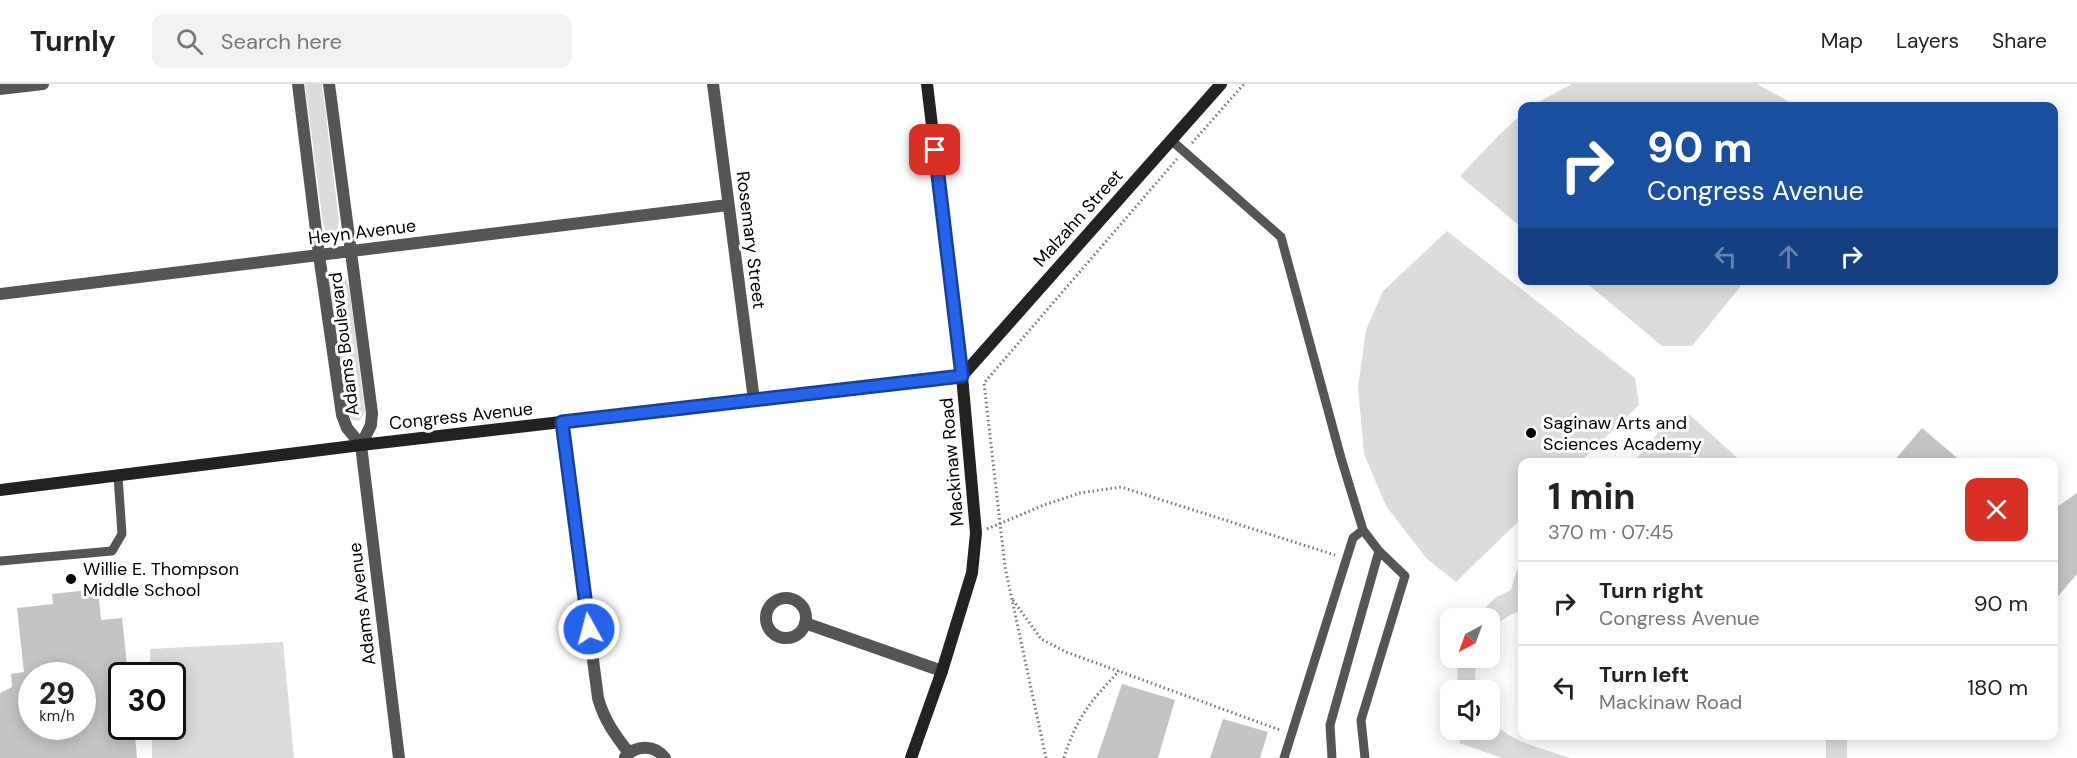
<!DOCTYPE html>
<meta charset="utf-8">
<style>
body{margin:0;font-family:"DM Sans",sans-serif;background:#f2f2f2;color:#222;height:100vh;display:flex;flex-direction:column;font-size:22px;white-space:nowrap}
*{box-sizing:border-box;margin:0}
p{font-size:20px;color:#767676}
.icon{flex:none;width:33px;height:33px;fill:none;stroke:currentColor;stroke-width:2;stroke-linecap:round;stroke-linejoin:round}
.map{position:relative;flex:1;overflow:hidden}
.drawer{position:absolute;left:1518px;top:374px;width:540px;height:282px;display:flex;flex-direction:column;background:#fff;border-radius:12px;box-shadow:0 3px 15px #0003}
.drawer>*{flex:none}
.top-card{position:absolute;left:1518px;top:18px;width:540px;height:183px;border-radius:12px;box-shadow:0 3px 15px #0003;background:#1a4fa0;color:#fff;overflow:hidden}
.needle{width:39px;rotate:221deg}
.buttons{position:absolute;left:1440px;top:524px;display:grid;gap:12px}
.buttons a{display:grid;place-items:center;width:60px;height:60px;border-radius:12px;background:#fff;box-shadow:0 3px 15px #0003;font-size:30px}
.speed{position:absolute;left:18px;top:578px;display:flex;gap:12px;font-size:30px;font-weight:700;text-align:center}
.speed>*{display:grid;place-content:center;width:78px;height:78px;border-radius:50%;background:#fff;box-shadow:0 3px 15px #0003;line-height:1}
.speed small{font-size:15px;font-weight:400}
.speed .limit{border:3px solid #111;border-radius:9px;background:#fff;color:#111}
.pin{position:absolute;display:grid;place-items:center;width:51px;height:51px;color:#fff;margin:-26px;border-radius:12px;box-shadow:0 3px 9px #0006}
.me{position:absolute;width:66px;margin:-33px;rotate:353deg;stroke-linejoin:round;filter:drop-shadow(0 0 4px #0008)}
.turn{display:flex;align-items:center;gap:21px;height:126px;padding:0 30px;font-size:27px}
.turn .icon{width:78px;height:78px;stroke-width:2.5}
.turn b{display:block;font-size:42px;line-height:51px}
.lanes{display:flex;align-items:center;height:57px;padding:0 30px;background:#0003;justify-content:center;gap:30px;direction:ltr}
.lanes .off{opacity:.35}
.round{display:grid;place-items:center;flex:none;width:63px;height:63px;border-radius:12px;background:#f2f2f2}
.headline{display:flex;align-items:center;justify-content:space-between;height:102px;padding:0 30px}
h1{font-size:36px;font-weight:700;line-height:45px}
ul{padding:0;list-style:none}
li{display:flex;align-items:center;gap:18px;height:84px;padding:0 30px;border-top:2px solid #e0e0e0}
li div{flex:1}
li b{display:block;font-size:22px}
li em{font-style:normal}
header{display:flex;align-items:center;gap:36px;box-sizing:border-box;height:84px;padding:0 30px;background:#fff;border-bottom:2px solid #e0e0e0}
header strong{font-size:28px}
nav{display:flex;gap:33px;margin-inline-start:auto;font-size:21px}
.search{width:420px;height:54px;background:#f2f2f2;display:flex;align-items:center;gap:15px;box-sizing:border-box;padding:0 21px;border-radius:12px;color:#767676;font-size:22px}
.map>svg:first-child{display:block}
.green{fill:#dcdcdc}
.building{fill:#c4c4c4;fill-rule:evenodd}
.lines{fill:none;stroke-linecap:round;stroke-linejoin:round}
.path{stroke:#777;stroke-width:3;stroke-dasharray:1.5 3;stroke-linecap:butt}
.lane{stroke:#555;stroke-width:9}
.street{stroke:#555;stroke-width:12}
.secondary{stroke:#222;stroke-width:12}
.route-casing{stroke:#184099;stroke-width:15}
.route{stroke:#2563eb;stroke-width:10}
.poi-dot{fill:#000;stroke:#fff;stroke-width:2}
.labels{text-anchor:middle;stroke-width:6;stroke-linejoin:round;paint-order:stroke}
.street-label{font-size:18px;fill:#000;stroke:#fff}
.poi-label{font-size:18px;fill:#000;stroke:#fff;text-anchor:start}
</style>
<header>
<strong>Turnly</strong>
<div class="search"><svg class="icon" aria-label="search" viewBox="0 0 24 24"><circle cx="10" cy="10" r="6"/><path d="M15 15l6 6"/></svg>Search here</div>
<nav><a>Map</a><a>Layers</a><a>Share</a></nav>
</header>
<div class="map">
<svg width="2077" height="674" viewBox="0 0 2077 674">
<rect width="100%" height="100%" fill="#fff"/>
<path class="green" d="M305 0H322L339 136 337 148 332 150 326 147 323 140Z
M1572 0H1757L1797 22H1531Z
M1522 30V144L1460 92 1498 52Z
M1447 147 1635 294 1639 321 1580 378H1522V434L1456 498 1427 475 1386 422 1364 370 1358 303 1366 246 1383 207Z
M335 190 345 193 349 202 365 329 359 337 352 336 347 329 329 199Z
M1584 197H1745L1692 262H1662Z
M1690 331 1742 378H1633L1672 333Z
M1517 485 1522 487V526C1509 531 1498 537 1490 549V534H1475L1496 513 1511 506Z
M283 558 294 674H152V642H172V591H151L150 565Z
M1458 573H1477L1475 592 1477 606H1457Z
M1490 634C1509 659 1542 664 1570 674H1502L1459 659 1464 645H1490Z
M1826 651H1847V674H1826Z"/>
<path class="building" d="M1922 344 1962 378H1893Z
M2077 409V490L2054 517V425Z
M98 505 101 536 122 534 128 591H122V642H134L137 674H0V609L12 603 11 590 24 588 17 524 53 520 52 510ZM32 591H82V642H32Z
M1122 600 1175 616 1158 674H1097Z
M1223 635 1268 648 1260 674H1210Z"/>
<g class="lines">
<path class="path" d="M1192 59 1244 0
M987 445 1044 421 1080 409 1121 403 1335 471
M1013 516 1041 555 1066 568 1280 646
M1046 674 1005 483 984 299 1177 75
M1064 674C1076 634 1091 617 1119 587"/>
<path class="lane" d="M1171 56 1281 153 1341 374 1363 446 1379 467 1405 492 1361 636 1365 674
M0 477 112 467 122 450 118 392
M1284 674 1353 454 1363 446
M1332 674 1330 641 1379 467"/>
<path class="street" d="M298 0 319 171 342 331 347 344 361 361
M329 0 372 329 371 341 361 361
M713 0 754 316
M0 5 43 0
M0 210 728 121
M562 338 598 614C604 636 615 651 629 669
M361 361 399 674
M766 534a20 20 0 1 1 40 0a20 20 0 1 1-40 0Z
M805 539 942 587
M625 673C636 661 654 660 665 674"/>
<path class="secondary" d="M962 292 1221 0
M0 406 361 361 962 292
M911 674 942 587 972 489 976 449 962 292 927 0"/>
</g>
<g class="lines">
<defs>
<path id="route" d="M589 545 562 338 962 292 935 66"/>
</defs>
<use href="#route" class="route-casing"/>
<use href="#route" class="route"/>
</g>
<g class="poi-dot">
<circle cx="1531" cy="349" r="6"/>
<circle cx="71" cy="495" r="6"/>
</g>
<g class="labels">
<g class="street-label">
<text transform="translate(1078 134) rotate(-48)" y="6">Malzahn Street</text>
<text transform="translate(362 148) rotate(-7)" y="6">Heyn Avenue</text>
<text transform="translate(751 156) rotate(83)" y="6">Rosemary Street</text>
<text transform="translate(344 260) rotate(-97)" y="6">Adams Boulevard</text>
<text transform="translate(461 332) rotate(-6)" y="6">Congress Avenue</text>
<text transform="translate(952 378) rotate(-95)" y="6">Mackinaw Road</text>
<text transform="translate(362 520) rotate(-97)" y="6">Adams Avenue</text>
</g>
<g class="poi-label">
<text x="1543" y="345">Saginaw Arts and<tspan x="1543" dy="21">Sciences Academy</tspan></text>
<text x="83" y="491">Willie E. Thompson<tspan x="83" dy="21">Middle School</tspan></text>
</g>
</g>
</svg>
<div class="buttons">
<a><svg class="needle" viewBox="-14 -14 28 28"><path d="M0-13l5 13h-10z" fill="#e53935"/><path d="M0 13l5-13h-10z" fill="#767676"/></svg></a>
<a><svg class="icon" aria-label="sound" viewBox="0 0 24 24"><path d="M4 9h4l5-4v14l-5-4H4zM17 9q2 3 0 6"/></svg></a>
</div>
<div class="speed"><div>29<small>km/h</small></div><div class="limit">30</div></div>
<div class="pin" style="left:935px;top:66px;background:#d93025"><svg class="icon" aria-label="arrive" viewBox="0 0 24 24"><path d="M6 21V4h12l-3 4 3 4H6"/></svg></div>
<svg class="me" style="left:589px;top:545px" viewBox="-20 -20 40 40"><circle r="17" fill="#2563eb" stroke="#fff" stroke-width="3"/><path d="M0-11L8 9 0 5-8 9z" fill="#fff"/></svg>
<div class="top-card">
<div class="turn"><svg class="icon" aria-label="right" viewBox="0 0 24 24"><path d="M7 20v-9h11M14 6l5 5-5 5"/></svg><div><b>90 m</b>Congress Avenue</div></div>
<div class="lanes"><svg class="icon off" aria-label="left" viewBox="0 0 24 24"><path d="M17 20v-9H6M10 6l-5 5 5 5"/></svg><svg class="icon off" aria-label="ahead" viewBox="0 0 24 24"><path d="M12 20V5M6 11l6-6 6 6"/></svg><svg class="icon" aria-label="right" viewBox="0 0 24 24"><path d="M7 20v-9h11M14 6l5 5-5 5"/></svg></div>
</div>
<section class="drawer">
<div class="headline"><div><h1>1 min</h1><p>370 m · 07:45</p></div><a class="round" style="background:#d93025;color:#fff"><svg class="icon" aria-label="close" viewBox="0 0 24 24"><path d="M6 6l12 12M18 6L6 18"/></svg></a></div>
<ul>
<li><svg class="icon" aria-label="right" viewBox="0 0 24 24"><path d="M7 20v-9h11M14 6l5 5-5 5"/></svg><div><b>Turn right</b><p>Congress Avenue</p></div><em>90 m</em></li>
<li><svg class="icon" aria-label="left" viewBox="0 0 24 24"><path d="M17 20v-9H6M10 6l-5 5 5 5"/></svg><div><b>Turn left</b><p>Mackinaw Road</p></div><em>180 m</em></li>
</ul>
</section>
</div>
